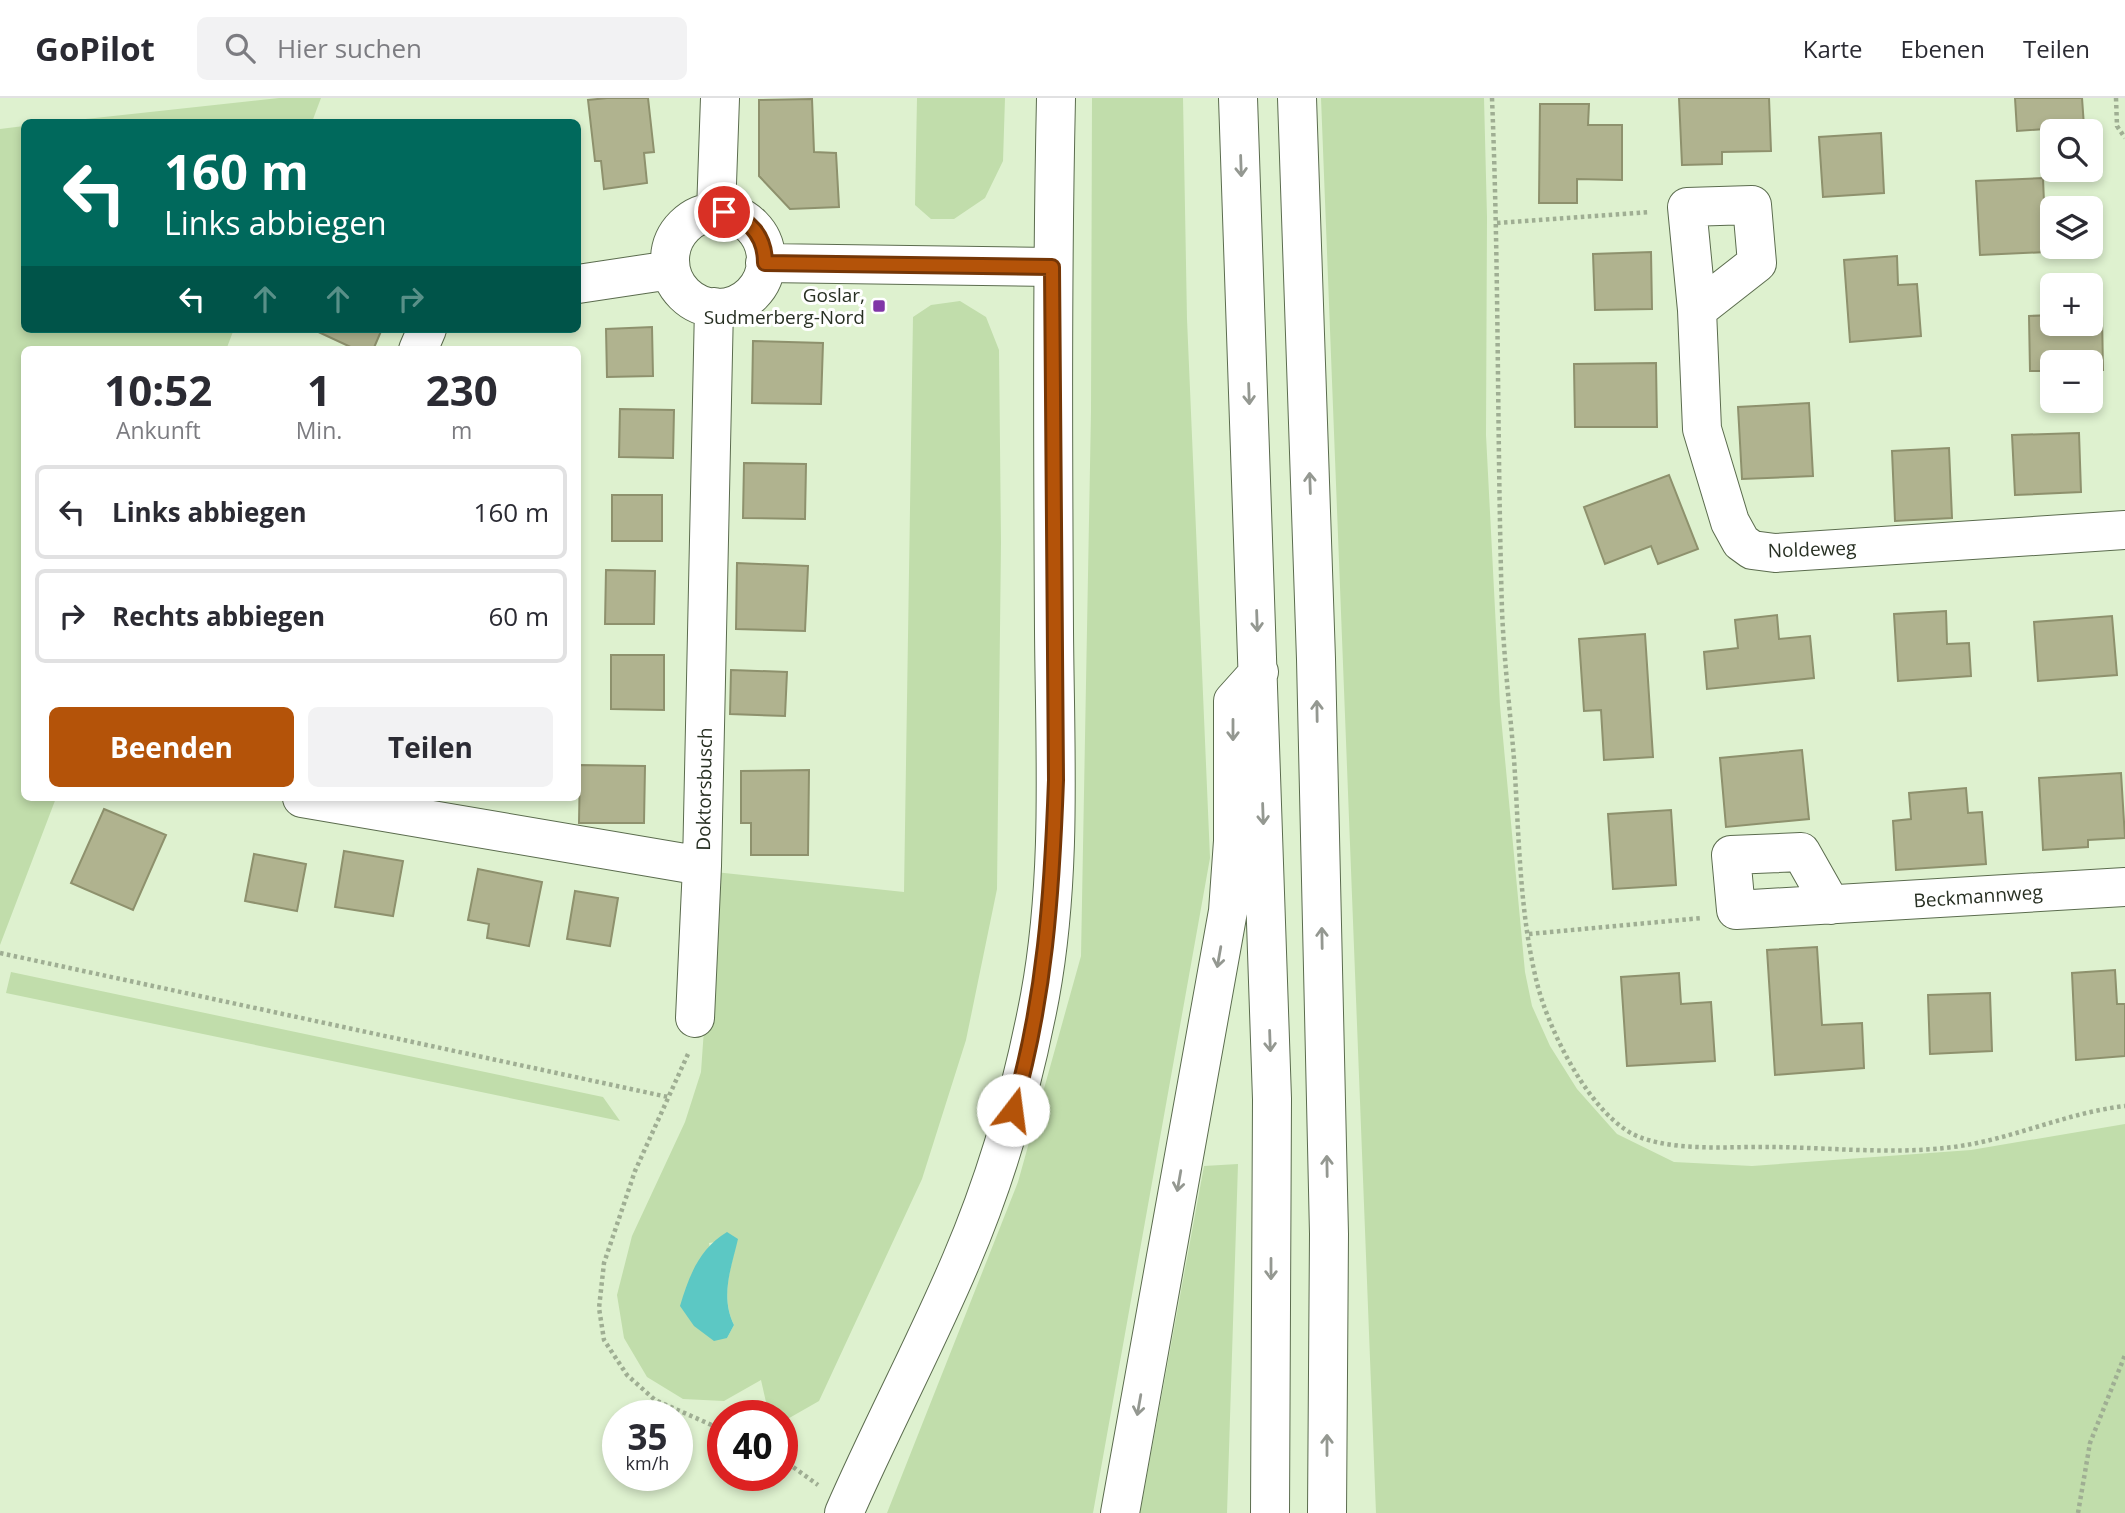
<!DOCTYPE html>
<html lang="de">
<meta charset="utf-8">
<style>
body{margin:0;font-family:"Open Sans",sans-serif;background:#f2f2f3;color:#2b2b33;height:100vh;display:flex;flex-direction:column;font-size:26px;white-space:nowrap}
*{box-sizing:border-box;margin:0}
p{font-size:23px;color:#7c7c81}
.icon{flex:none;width:38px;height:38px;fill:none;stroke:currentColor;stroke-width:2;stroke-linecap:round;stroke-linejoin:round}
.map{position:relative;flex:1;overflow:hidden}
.drawer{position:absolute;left:21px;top:248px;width:560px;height:455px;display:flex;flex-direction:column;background:#fff;border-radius:10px;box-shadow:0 4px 10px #0003}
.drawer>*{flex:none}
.top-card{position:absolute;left:21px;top:21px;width:560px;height:214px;border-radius:10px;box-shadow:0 4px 10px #0003;background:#00695c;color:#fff;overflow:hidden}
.buttons{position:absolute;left:2040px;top:21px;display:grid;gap:14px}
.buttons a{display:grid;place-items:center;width:63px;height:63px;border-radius:10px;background:#fff;box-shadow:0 4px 10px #0003;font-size:35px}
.speed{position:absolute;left:602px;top:1302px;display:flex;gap:14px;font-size:35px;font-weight:700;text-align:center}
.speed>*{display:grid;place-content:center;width:91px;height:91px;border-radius:50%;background:#fff;box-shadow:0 4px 10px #0003;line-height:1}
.speed small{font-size:18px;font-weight:400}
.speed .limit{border:10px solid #d22;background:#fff;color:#111}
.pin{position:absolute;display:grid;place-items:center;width:60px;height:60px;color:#fff;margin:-30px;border:4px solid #fff;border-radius:50%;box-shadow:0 2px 7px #0007}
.me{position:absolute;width:77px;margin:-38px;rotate:15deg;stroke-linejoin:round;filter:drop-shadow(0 0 5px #0008)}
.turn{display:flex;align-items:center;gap:24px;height:147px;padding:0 28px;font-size:32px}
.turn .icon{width:91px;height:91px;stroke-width:2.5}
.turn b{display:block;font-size:49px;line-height:60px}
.lanes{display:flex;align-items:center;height:66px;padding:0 28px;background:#0003;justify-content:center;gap:35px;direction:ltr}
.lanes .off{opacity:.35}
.eta{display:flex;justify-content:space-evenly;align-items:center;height:119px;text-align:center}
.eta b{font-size:42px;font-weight:700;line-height:49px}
.button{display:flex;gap:14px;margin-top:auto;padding:14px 28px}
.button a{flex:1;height:80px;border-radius:10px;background:#b45309;color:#fff;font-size:28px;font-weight:700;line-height:80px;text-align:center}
.button a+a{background:#f2f2f3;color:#2b2b33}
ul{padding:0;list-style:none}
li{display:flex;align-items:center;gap:21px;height:94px;margin:0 14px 10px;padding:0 14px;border:4px solid #e1e1e2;border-radius:10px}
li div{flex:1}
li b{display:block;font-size:26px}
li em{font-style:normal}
header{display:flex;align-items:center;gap:42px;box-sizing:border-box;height:98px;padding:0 35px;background:#fff;border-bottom:2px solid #e1e1e2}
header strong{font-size:33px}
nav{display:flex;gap:38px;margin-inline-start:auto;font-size:24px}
.search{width:490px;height:63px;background:#f2f2f3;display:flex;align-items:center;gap:18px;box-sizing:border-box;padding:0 24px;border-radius:10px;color:#7c7c81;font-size:26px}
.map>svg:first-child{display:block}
.green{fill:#c1ddab;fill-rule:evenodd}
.water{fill:#5cc8c4}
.building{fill:#b0b38f;stroke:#8e916d;stroke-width:2}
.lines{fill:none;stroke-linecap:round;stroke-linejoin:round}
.minor-casing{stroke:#5b6c4e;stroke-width:40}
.tertiary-casing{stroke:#5b6c4e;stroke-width:40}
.trunk-casing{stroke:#5b6c4e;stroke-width:40}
.path{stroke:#9fae93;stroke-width:4.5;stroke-dasharray:3.5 3.5;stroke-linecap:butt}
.minor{stroke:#fff;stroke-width:38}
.tertiary{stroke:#fff;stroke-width:38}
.trunk{stroke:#fff;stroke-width:38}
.oneway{stroke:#949891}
.route-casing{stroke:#753606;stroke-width:18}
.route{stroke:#b45309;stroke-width:12}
.poi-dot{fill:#8136a7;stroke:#fff;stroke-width:2.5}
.labels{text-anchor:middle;stroke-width:6;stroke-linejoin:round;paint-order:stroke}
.poi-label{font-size:19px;fill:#283023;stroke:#fff;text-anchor:end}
.street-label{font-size:19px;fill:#283023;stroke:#fff}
</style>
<header>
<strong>GoPilot</strong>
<div class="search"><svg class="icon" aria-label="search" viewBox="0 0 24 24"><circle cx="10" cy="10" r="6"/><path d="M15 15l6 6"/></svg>Hier suchen</div>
<nav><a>Karte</a><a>Ebenen</a><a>Teilen</a></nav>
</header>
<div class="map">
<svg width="2125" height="1415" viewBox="0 0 2125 1415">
<rect width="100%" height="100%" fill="#def1cf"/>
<path class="green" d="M279 0H321L312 24H58Z
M917 0H1005L1003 63 985 100 954 121H931L915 107Z
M1092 0H1183L1187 221 1210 760 1093 1415H887L1018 1084 1081 858 1091 314Z
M1321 0H1484L1487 119 1486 337 1500 608 1525 874 1532 908 1550 948 1577 991 1617 1036 1674 1064 1752 1068 1971 1052 2125 1026V1415H1376Z
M24 28V231H234L226 252H24V700H56L0 847V31Z
M960 203 986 219 999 252 1001 444 997 791 966 942 922 1081 819 1303 784 1323 782 1318 768 1313 761 1282 724 1303 683 1301 647 1279 624 1240 617 1197 632 1138 685 1024 701 974 715 774 904 794 913 219 931 207ZM737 1141C731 1171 720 1198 734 1227L727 1240 709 1145Z
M11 874 603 999 620 1023 6 895Z
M1238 1066 1227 1415H1140L1204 1068Z"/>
<path class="water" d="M727 1134 738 1141C731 1171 720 1198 734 1227L727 1240 714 1243 694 1228 680 1208C689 1178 699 1151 727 1134Z"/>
<path class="building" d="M607 0H648L654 54 644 55 647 85 604 91 601 63H595L588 2Z
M1679 0H1769L1771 53 1722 54V66L1682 67Z
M2015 0H2082L2084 28 2017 33Z
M812 1 814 54 836 55 839 109 790 111 759 78V2Z
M1540 6H1589L1588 27H1622V82L1577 81V105H1539Z
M1881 35 1884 95 1823 99 1819 39Z
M2043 80 2046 154 1980 157 1976 83Z
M1651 154 1652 211 1595 212 1593 156Z
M1897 158 1898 187 1917 186 1921 238 1850 244 1844 162Z
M2091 216H2102L2103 272H2091V264H2053V273H2030L2029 218 2053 217V226H2091Z
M652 229 653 278 607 279 606 231Z
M312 231H382L373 252H357Z
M753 243 823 245 821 306 752 305Z
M1656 265 1657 329H1575L1574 266Z
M1809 305 1813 378 1742 381 1738 309Z
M620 311 674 312 673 360 619 359Z
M2079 335 2081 394 2015 397 2012 337Z
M1949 350 1952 420 1895 423 1892 353Z
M744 365 806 366 805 421 743 420Z
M1669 377 1698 451 1658 466 1651 448 1605 466 1584 409Z
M612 397H662V443H612Z
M737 465 808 468 805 533 736 531Z
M606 472 655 473 654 526H605Z
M1946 513 1947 546 1969 545 1971 578 1898 583 1894 516Z
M1777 517 1779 541 1810 538 1814 580 1707 591 1704 554 1738 550 1735 522Z
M2112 518 2117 577 2038 583 2034 524Z
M1645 536 1653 659 1604 662 1601 612 1584 613 1579 541Z
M611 557H664V612L611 611Z
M731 572 787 574 785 618 730 616Z
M1802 652 1809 721 1726 729 1720 660Z
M580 667 645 668 644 725H579Z
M809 672 808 757H751V725H741V673Z
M2121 675 2125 740 2088 742V749L2043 752 2039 680Z
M1966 690 1968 715 1982 714 1986 766 1896 772 1893 723 1911 721 1909 695Z
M104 711 166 737 133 812 71 785Z
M1671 712 1676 787 1613 791 1608 716Z
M344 753 403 763 393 818 335 809Z
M254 756 306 766 297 813 245 803Z
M478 771 542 784 529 848 487 840 489 826 468 822Z
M575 793 618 800 610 848 567 841Z
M1817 849 1822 927 1862 925 1864 970 1775 977 1767 852Z
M2115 872 2117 906H2125V958L2076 962 2072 875Z
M1679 875 1681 906 1711 904 1715 963 1627 968 1621 879Z
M1990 895 1992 953 1930 956 1928 897Z"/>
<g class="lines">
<defs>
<path id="minor" d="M716 114 720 0
M670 162a48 48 0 1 1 96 0a48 48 0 1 1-96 0Z
M765 165 1052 169
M578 186 671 172
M1697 212 1757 165 1752 107 1687 109 1697 212 1702 331 1730 424 1741 444 1752 452 1775 455 2125 432
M418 252 427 231
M302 700 702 768 714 209
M1831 807 1801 754 1731 757 1736 812 2125 789
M695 920 702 768"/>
<path id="tertiary" d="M844 1415C881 1330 925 1248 961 1163 997 1079 1023 988 1040 898 1062 778 1055 654 1054 533 1053 355 1052 178 1056 0"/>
<path id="trunk" d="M1238 0 1272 1001 1270 1415
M1297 0 1316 561 1329 1136 1327 1415
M1120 1415 1228 813 1233 743V603L1259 574"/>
</defs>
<use href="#minor" class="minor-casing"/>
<use href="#tertiary" class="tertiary-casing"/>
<use href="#trunk" class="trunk-casing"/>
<path class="path" d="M1492 0C1499 171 1497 341 1502 512 1504 562 1510 612 1514 661 1519 734 1519 810 1536 881 1547 930 1592 1023 1642 1040 1683 1054 1733 1048 1776 1049 1839 1050 1909 1058 1972 1046 2024 1036 2072 1014 2125 1008
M2116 0 2117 28 2125 40
M1497 125 1650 114
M1529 836 1702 820
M0 855 668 999
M688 956 635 1073 604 1165 599 1210 604 1242 627 1277 655 1302 723 1332
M782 1361 818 1387
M2078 1415 2090 1345 2125 1257"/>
<use href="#minor" class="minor"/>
<use href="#tertiary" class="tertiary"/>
<use href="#trunk" class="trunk"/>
</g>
<defs><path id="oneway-shaft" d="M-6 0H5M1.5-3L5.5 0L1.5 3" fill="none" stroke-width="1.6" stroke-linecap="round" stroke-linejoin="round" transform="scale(1.75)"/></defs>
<g class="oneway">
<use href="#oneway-shaft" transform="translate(1241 68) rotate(88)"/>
<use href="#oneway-shaft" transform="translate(1249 296) rotate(88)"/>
<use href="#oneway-shaft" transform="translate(1310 385) rotate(-92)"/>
<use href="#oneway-shaft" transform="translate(1257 523) rotate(88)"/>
<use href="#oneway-shaft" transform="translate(1317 613) rotate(-91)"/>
<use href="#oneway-shaft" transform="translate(1233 632) rotate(90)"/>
<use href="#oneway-shaft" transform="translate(1263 716) rotate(88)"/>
<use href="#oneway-shaft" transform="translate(1322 840) rotate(-91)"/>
<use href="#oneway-shaft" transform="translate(1219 859) rotate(100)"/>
<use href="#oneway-shaft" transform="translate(1270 943) rotate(88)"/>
<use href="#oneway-shaft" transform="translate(1327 1068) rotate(-91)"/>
<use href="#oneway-shaft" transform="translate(1179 1083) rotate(100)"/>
<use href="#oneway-shaft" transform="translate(1271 1171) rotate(90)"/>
<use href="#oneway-shaft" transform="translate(1139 1307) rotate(100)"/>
<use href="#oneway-shaft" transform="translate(1327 1347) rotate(-90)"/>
</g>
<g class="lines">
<defs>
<path id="route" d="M724 114C750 121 765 138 765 165L1052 169 1056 682C1052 795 1045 902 1013 1012"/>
</defs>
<use href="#route" class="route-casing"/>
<use href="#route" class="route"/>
</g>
<rect class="poi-dot" x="872" y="201" width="14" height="14" rx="3.5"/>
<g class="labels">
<g class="poi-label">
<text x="865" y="204">Goslar,<tspan x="865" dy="22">Sudmerberg-Nord</tspan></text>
</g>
<g class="street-label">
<text transform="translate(1812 451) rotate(-2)" y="7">Noldeweg</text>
<text transform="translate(704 691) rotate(-89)" y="7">Doktorsbusch</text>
<text transform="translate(1978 798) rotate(-4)" y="7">Beckmannweg</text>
</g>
</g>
</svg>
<div class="buttons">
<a><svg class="icon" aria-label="search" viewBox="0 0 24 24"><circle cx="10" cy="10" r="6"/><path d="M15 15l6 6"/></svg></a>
<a><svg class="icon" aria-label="layers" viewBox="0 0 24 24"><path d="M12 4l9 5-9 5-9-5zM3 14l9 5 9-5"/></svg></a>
<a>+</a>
<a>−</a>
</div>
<div class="speed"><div>35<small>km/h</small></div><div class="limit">40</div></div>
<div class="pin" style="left:724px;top:114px;background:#d93025"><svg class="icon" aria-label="arrive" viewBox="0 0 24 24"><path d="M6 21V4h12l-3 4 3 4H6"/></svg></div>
<svg class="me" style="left:1013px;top:1012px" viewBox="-20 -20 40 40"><circle r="19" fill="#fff"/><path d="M0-13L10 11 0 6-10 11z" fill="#b45309"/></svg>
<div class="top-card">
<div class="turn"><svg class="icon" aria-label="left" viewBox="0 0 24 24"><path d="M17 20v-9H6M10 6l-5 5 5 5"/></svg><div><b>160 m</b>Links abbiegen</div></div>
<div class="lanes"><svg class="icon" aria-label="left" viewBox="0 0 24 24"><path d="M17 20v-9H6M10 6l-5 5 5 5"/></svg><svg class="icon off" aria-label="ahead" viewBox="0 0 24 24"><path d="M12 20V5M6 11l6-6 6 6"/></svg><svg class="icon off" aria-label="ahead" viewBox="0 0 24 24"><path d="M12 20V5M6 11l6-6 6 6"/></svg><svg class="icon off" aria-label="right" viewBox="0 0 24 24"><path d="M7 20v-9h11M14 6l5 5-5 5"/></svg></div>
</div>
<section class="drawer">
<div class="eta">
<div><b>10:52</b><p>Ankunft</p></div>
<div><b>1</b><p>Min.</p></div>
<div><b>230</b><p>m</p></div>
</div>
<ul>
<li><svg class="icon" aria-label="left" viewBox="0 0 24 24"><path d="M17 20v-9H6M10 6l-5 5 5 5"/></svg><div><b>Links abbiegen</b></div><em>160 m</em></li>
<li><svg class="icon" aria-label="right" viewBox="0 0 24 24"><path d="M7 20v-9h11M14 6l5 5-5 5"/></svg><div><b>Rechts abbiegen</b></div><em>60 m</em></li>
</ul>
<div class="button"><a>Beenden</a><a>Teilen</a></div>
</section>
</div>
